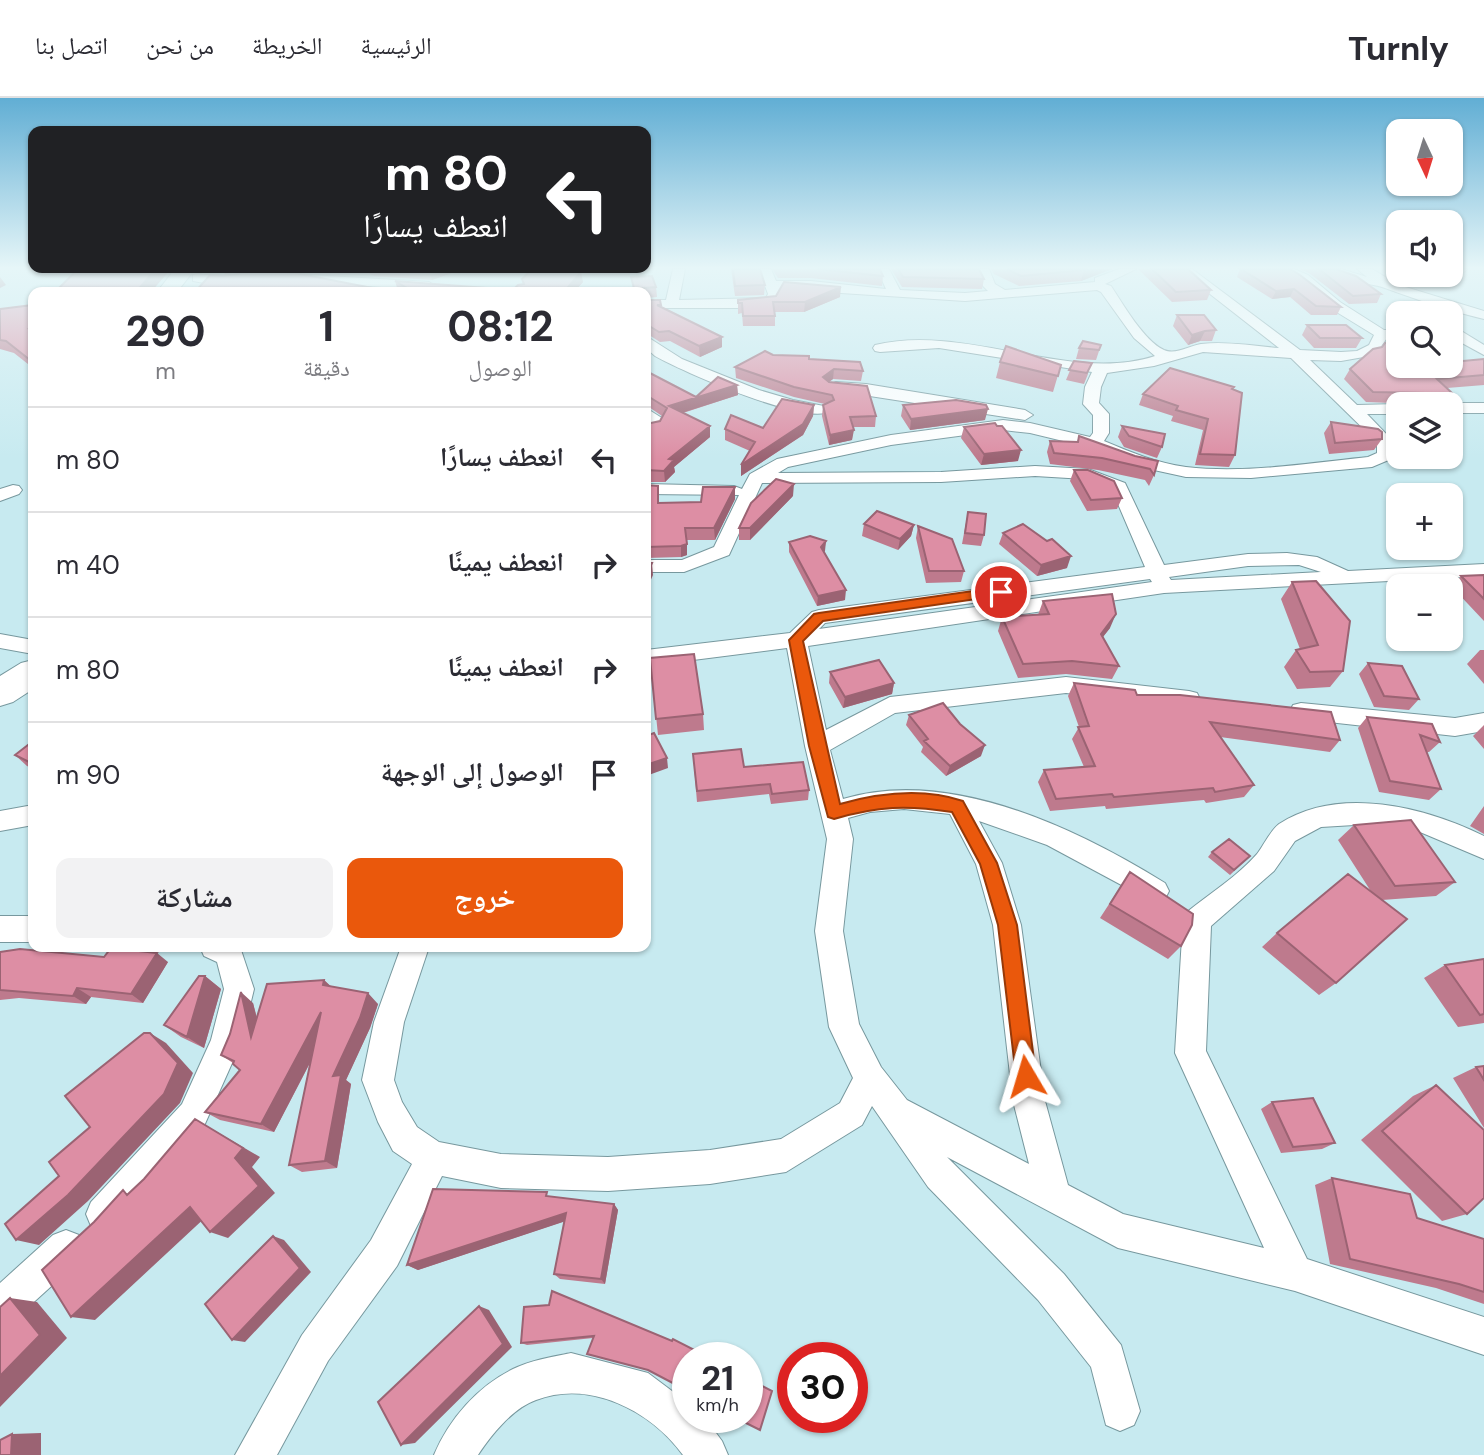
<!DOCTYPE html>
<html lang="ar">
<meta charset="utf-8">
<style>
body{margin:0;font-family:"DM Sans","Noto Naskh Arabic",sans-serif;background:#f2f2f3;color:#2b2b33;direction:rtl;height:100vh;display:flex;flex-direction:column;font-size:26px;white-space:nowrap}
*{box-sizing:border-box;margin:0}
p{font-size:23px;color:#7c7c81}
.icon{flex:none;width:38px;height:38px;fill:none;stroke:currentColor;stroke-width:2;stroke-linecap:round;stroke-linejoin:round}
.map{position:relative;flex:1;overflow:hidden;direction:ltr}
.panel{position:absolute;left:28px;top:189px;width:623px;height:665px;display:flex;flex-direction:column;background:#fff;border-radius:14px;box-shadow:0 2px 5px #0004;direction:rtl}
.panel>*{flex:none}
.hud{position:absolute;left:28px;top:28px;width:623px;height:147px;border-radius:14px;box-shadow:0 2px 5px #0004;direction:rtl;background:#202124;color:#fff;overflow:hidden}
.needle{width:46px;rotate:176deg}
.tools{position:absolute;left:1386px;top:21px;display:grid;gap:14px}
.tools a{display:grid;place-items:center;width:77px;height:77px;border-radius:14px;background:#fff;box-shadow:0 2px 5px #0004;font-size:35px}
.speed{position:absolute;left:672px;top:1244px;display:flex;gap:14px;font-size:35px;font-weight:700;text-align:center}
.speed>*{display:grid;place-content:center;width:91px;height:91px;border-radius:50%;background:#fff;box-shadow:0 2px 5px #0004;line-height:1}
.speed small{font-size:18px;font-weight:400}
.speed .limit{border:10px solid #d22;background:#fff;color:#111}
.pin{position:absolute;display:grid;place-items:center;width:60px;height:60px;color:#fff;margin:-30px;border:4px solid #fff;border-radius:50%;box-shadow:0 2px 7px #0007}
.me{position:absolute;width:77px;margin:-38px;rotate:353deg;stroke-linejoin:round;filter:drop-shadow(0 0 5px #0008)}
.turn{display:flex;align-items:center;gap:24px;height:147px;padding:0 28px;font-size:32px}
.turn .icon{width:91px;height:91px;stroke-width:2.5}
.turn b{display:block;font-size:49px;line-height:60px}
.eta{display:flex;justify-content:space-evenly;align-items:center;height:119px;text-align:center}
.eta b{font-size:42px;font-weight:700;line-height:49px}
.button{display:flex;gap:14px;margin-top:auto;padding:14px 28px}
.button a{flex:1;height:80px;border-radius:14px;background:#ea580c;color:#fff;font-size:28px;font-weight:700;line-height:80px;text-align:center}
.button a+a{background:#f2f2f3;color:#2b2b33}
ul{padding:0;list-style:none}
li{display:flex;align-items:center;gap:21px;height:105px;padding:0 28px;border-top:2px solid #e1e1e2}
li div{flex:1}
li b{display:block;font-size:26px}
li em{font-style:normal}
header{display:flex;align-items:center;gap:42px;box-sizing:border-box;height:98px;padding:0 35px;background:#fff;border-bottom:2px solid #e1e1e2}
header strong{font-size:33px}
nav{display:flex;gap:38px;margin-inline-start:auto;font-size:24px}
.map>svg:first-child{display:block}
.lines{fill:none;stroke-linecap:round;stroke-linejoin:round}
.street-casing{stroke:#77989e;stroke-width:2}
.highway-casing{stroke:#77989e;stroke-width:2}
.street{fill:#fff;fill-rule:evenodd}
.highway{fill:#fff;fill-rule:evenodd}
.wall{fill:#be7a8d}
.shaded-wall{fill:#9b6373}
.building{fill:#dd8ea4;stroke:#9b6373;stroke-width:2}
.route{fill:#ea580c;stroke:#983908;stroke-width:2}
</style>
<header>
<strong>Turnly</strong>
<nav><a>الرئيسية</a><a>الخريطة</a><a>من نحن</a><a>اتصل بنا</a></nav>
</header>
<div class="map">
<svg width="1484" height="1357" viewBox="0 0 1484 1357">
<rect width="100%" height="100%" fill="#c7eaf0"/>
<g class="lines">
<defs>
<path id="street" d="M673 171H685L679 202 766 200 768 196 759 171H771L776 183H811L886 191 877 171H889L900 192 965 195 988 193 983 188 977 171H989L995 186 1005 192 1095 184V180L1119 171H1136L1105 186 1111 188C1123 206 1144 243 1164 252 1176 257 1189 248 1201 246 1226 243 1254 248 1279 250L1178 171H1192L1300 252 1341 254 1357 253 1369 247 1374 237 1330 210 1298 183 1278 171H1294L1308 177 1340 204 1384 232H1398V240H1387L1375 257 1341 263 1310 262 1357 307 1398 306V316H1367L1393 343 1391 361 1372 369 1251 380 1186 379 1131 367 1088 349 1030 335 1003 332 891 347 788 369 778 375 941 374 1035 368 1088 371 1125 385 1164 467 1248 456 1287 455 1317 459 1348 473 1484 466V478L1164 495 808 548 826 632 890 599 1066 579 1189 593 1197 595 1200 601 1197 607 1189 609 1066 595 895 615 830 652 843 701C949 669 1076 730 1165 785L1169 793 1165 801 1155 805 1047 747 979 723 1002 765 1021 827 1045 1003 1068 1087 1123 1116 1264 1150 1175 955 1183 823 1187 814C1209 796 1238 778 1257 756 1264 747 1270 733 1279 726 1339 687 1425 709 1484 738V761L1420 734 1371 726 1321 729 1295 743 1274 773 1211 828 1206 953 1307 1161 1484 1219V1257L1295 1193 1118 1150 947 1059 1064 1176 1121 1247 1140 1313 1134 1327 1120 1333 1106 1327 1091 1269 1038 1202 928 1089 872 1008 862 1027 786 1074 710 1086 608 1093 501 1090 442 1078 397 1168 328 1263 277 1357H235L302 1237 371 1142 412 1066 393 1053 378 1024 362 982 374 924 401 849H429L404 924 394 982 402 1004 417 1029 439 1044 501 1056 608 1059 710 1052 781 1041 840 1005 853 980 829 929 815 833 827 741 805 648 787 550 646 568V552L790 535 812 514 819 512 1145 469 1112 392 1085 381 1035 378 941 384 762 385 729 457 684 474H646V462H682L714 449 739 397 646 396V386L734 388 742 391 750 376 777 361 891 337 1003 322 1030 325 1090 339 1093 335V317L1083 306 1085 289 1092 274 939 250 880 254 875 253 873 250 875 247C966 225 1070 286 1155 258L1134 240 1101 194 1097 192 965 203 779 191 782 196 775 206 751 210H646V202H666ZM1203 254 1291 260 1377 344V355L1368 359C1309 365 1245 376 1186 369 1157 365 1130 354 1104 343L1109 335V316L1099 305 1101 289 1107 275 1154 268ZM1299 467 1321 474 1171 482 1169 479 1248 468ZM1150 481 1152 484 819 531 825 525ZM904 711 950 716 976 766 993 827 1013 1003 1029 1066 907 1002 881 969 859 926 843 833 853 741 848 720 870 714Z
M1324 171H1341L1367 179 1357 171H1372L1387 180 1438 177 1437 180 1399 187 1484 213V221C1450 213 1418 202 1385 190 1366 183 1340 186 1324 171Z
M1451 171H1467C1464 176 1453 178 1447 177H1451Z
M198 176C211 179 234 173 243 181 230 190 209 186 193 183V177Z
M294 176 429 184 435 188 429 192 289 183V177Z
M1451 230 1458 231 1484 247V257L1451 239Z
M646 238 682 261 759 292 793 302 829 309 831 312C812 331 679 272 655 258L646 250Z
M836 284 866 286 1025 312 1033 317 1025 322 831 292 828 289 831 286Z
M1451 305H1484V315H1451V306H1447Z
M646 310 665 322 660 331 646 335 648 323 646 322Z
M13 387 19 388 22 392 19 396 0 403V391Z
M0 536 33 542V556L0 550Z
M1301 605 1455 620 1484 615V633L1455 638 1301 621 1293 619 1290 613 1293 607Z
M33 707V727L0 733V713Z
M0 818H33V844H0Z
M200 849H240L254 891 241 945 204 1028 115 1128 103 1133 91 1128 86 1116 91 1104 182 1006 211 942 224 891 217 864 204 858Z
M66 1132 79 1137 84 1150 79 1163 13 1223 0 1228V1185L53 1137Z
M571 1255 648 1275 688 1305V1320H705L722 1343 728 1357H683C651 1313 590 1281 536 1302 513 1310 491 1337 478 1357H434C449 1321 478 1288 513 1271 531 1262 552 1259 571 1255Z"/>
<path id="highway" d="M175 171H195L177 194H157Z
M33 562V591L13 604 0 608V578L21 565Z"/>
</defs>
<use href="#street" class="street-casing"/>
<use href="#highway" class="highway-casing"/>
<use href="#street" class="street"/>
<use href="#highway" class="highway"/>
</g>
<path class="wall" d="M78 171 151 194H55Z
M223 171H314L309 174 264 171 225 176Z
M361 171H463L432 182 374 178Z
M731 171H760L765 187 764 197 735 198Z
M772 171H880L883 178 882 188 811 180H778Z
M891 171H979L984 181 982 191 902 189Z
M991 171H1112L1081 183 1019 188 994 176Z
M1138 171H1173L1211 192 1207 202 1172 204Z
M1240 171 1341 209 1337 217H1311L1290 199 1272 201 1237 179Z
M1300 171H1336L1381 196 1377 205 1349 206 1309 175Z
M631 179 656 189 657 199 646 200V194H634Z
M522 181 583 184 574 194H400L398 193 395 183 513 192 523 186Z
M776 198 840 199 804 214H775V228H743L742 215 738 216V202Z
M646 202 661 207V210L722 239V249L700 259 670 243 660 244 646 235Z
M33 207V270L14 255 0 251V211Z
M1177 217 1216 232 1212 243H1200L1188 247 1173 228Z
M1307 227 1362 240 1356 250H1314L1302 237Z
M1101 247 1096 262 1076 261 1079 250Z
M773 257 809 261 863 273 861 283 833 281 829 284 876 318 875 329H853L852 342 829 347 822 318 823 307 825 306 794 299 736 280 735 269Z
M1484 261V287L1447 290 1452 295 1445 305 1418 306 1366 304 1344 281 1350 271Z
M1074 263 1088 276 1084 286 1066 282Z
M1000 264 1061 267 1053 294 996 280Z
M646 275 696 299 737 287 738 297 683 315 710 328V339L674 369 675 374 665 384H646V326L660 323 662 318 646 307Z
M1233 291 1235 357 1229 369 1195 367 1203 332 1171 323 1173 318 1139 307 1143 296Z
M814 307 813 318 803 337 741 378V367L750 353 725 342V331L763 330Z
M903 307 985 322 910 332 901 318Z
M1331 324 1382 341 1374 352 1329 356 1324 335Z
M1122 328 1162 349 1157 360 1124 349 1118 339Z
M964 329 1018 363 981 367 961 340Z
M1079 338 1135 358 1158 363 1154 377 1149 388 1145 382 1098 372 1050 366 1047 354 1050 343 1077 344Z
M1074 372 1122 400 1117 411 1087 413 1070 383Z
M646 387 659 405 701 404 735 389V401L715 442H686L687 457 681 459 646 460Z
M793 398 750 442H739V430Z
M968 414 984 437 981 448 962 446Z
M864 426 914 427 911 438 898 452 862 438Z
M918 428 964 473 961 484 926 485 916 440Z
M1003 435 1067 470 1037 478 999 446Z
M826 443 824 454 845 502 817 508 789 454V444Z
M1484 477V523L1452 489 1461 478Z
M1292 484 1343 573 1330 589 1297 591 1284 569 1296 552 1300 551 1281 501Z
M1043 503 1110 530 1103 539 1119 568 1112 581 1066 576 1018 580 998 533 1002 519 1038 517Z
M1480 552H1484V586L1467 566Z
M650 560 703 616 704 632 658 637Z
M1368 565 1419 601 1409 612 1374 609 1359 576Z
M830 574 894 585 892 596 843 610 829 585Z
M1074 585 1137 597 1340 642 1330 654 1220 639 1254 687 1244 699 1206 705 1204 702 1106 711 1105 708 1050 713 1038 684 1044 672 1084 669 1072 641 1079 629 1068 598Z
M909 617 981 658 946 678 921 654 923 649 906 627Z
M1367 619 1440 644 1429 654H1426L1441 691 1429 702 1379 694 1358 630Z
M1484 627V651L1473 638Z
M33 643V671L27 668 15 657Z
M693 656 744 669 809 692 808 702 771 706 769 696 697 704Z
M1484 708V736L1470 728Z
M1354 727 1455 784 1436 798 1382 802 1336 885 1319 897 1262 849 1277 835 1372 795 1338 742Z
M1212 754 1250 758 1230 777 1208 759Z
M1130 774 1181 848 1168 861 1100 820Z
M0 854 104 859 168 864 143 905 91 899 86 906 19 900 0 902Z
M1484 861V925L1458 929 1424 880 1445 867Z
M205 878 221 891 204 950 181 939 164 927Z
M324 882 331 889 378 906 370 930 346 982 351 986 337 1070 302 1074 289 1067 310 965 274 1034 220 1022 205 1014 240 972 233 965 221 957 253 905 257 920Z
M1484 968V1030L1453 980 1476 969Z
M1436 987 1467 1116 1442 1123 1361 1042 1413 998Z
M1272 1004 1335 1045 1322 1051 1281 1055 1261 1011Z
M1332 1080 1417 1120 1484 1141V1206L1436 1190 1330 1166 1315 1087Z
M551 1099 614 1106 618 1112 605 1186 560 1181 554 1176 565 1123 418 1172 407 1167Z
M549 1207 650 1273 593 1240 527 1247 521 1245Z"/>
<path class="shaded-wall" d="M156 171H171L151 194H136Z
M223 171H264L225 176Z
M436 171H463L432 182 429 173Z
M1088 171H1112L1081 183 1084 172Z
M581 174 583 184 574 194H564Z
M0 179 6 187 0 190Z
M841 189 840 199 804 214 805 204Z
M1294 191 1290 199 1272 201 1276 193Z
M1205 233 1200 243 1188 247 1192 237Z
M722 239V249L700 259 699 248Z
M834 271 833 281 822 289 823 279Z
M737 287 738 297 669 319V308Z
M814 307 813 318 803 337 741 378V367Z
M988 311 985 322 910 332 911 321Z
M710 328V339L674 369 675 374 665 384 664 373 669 361Z
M854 332 852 342 829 347 830 337Z
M1021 352 1018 363 981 367 984 356Z
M794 386 793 398 750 442V430Z
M735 389V401L715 442 714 430Z
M914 427 911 438 898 452 900 441Z
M826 443 825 453 820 459 821 449Z
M687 446V457L681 459V448Z
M1071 458 1067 470 1037 478 1041 467Z
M652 465 653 477 646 493V479Z
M846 492 845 502 817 508 818 498Z
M1116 516 1110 530 1094 550 1101 536Z
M894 585 892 596 843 610 845 599Z
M985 647 981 658 946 678 950 668Z
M667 660 668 670 646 678V667Z
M157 855 168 864 143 905 131 896Z
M205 878 221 891 204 950 187 939Z
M324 882 335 892 323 887Z
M77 890 91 899 86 906 73 898Z
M241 894 253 905 264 949 251 939Z
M368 895 378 906 370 930 346 982 351 986 337 1070 325 1063 333 978Z
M321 914 331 924 274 1034 261 1026Z
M150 935 166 945 193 975 180 1005 88 1103 39 1147 16 1142 68 1097Z
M195 1021 260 1059 252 1069 275 1095 228 1140 210 1134Z
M614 1106 618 1112 605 1186 601 1181Z
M190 1109 209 1116 95 1222 71 1219Z
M566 1115 572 1121 418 1172 407 1167Z
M273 1138 284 1142 311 1174 245 1244 232 1242Z
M10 1200 37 1204 67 1240 0 1309V1278Z
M479 1208 489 1212 512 1249 415 1345 401 1347Z
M41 1335V1357H11L12 1336Z"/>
<path class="building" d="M78 171H156L136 194H115V190L82 191 81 194H55Z
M393 171H436L429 173Z
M532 171H550L581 174 564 194H414L395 183 513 192 518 187 524 186 522 181Z
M733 171H760L765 187 735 188Z
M818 171H880L883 178Z
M898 171H979L984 181 903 179Z
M1007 171H1088L1084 172 1021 178Z
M1152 171H1188L1211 192 1176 194Z
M1241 171H1290L1300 177 1341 209 1316 208 1294 191 1276 193Z
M1319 171H1336L1356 178 1381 196 1353 198Z
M259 173 295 175 393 194H195L210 177 222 178Z
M652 178 656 189 643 190V194H635L631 179Z
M784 184 841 189 805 204H773L775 218H743L742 205H738V202L776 198Z
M646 202H660L661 207H657L722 239 699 248 669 233 659 234 646 226Z
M33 207V230L29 231 33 234V260L30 262 6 243 0 242V211Z
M1177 217H1204L1216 232 1205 233 1192 237Z
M1307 227H1346L1362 240H1320Z
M1083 243 1101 247 1099 252 1079 250Z
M1385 245H1398V268H1451V253L1463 263 1484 261V277L1437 281 1452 295H1425L1373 294 1350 271 1373 251 1382 249Z
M1006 248 1061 267 1058 278 1000 264Z
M765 253 773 257 809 258V261L860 264 863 273 834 271 823 279 829 284 867 288 876 318 850 319 854 332 830 337 823 307 834 302 832 297 794 289 735 269Z
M1074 263 1092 265 1087 275 1069 272Z
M1170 270 1234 289 1232 291 1242 295 1235 357 1200 356 1208 321 1176 312 1178 308 1143 296Z
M648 274 696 299 718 279 737 287 669 308 710 328 669 361 674 362 664 373 646 372V326L660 323 667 310 646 297V275Z
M782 301 814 307 803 326 741 367 755 344 725 331 731 317 763 330Z
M956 302 986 307 988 311 911 321 903 307Z
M1331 324 1378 331 1382 334V341L1335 345Z
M995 325 997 328H1002L1021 352 984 356 964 329Z
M1122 328 1165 336 1162 349 1129 338Z
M1079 338 1135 358 1158 363 1154 377 1150 371 1102 360 1054 355 1050 343 1078 344Z
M1074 372H1088L1114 383 1122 400 1091 402Z
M776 381 794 386 750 430H739L751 405Z
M646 387 658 388V405L701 404 703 389H735L714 430H685L687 446 681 448 646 449Z
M877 413 914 427 900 441 864 426Z
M968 414 986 416 984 437 965 435Z
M1023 426 1047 443 1052 441 1071 458 1041 467 1003 435Z
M918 428 952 441 964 473H929Z
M810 438 826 443 821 449 846 492 818 498 789 444Z
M646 465H652L646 479Z
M1484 477V501L1461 478Z
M1316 483 1350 523 1343 573 1310 574 1296 552 1318 547 1292 484Z
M1112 496 1116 516 1101 536 1119 568 1072 563 1023 566 1002 519 1049 516 1043 503Z
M694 556 703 616 656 621 650 560Z
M879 562 894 585 845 599 830 574Z
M1368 565 1402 568 1419 601 1384 598Z
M1074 585 1135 592 1137 597H1180L1331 614 1340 642 1210 624 1254 687 1215 694 1213 690 1114 699 1112 696 1056 701 1044 672 1095 668 1078 629 1089 628Z
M943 605 960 626 985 647 950 668 924 643 928 641 909 617Z
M1367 619 1432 626 1440 644 1420 637 1441 691 1390 683Z
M654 635 667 660 646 667V638Z
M33 643V666L15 657Z
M741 651 744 669 803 664 809 692 772 696 770 686 697 693 693 656Z
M1411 722 1455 784 1395 788 1354 727Z
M1229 741 1250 758 1234 772 1212 754Z
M1130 774 1193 816 1192 827 1181 848 1110 806Z
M1348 776 1407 821 1336 885 1277 835Z
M111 850 157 855 131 896 77 890 73 898 0 892V854L20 851 104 859Z
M1484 861V916L1480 917 1445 867Z
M199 878H205L187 939 164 927Z
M324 882 323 887 368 895 360 920 333 978 341 977 325 1063 289 1067 321 914 261 1026 205 1014 240 972 233 966 234 963 221 957 230 936 241 894 251 939 267 886Z
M144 935H150L178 965 164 996 68 1097 16 1142 5 1126 59 1078 49 1064 90 1029 65 998Z
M1484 968V982L1476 969Z
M1436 987 1484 1032V1100L1467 1116 1382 1033Z
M1313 1000 1335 1045 1293 1049 1272 1004Z
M195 1021 243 1050 235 1060 259 1088 210 1134 190 1109 71 1219 42 1172 94 1124 123 1092 127 1097 144 1081Z
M1332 1080 1410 1096 1417 1120 1484 1141V1194L1459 1186 1350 1161Z
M433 1091 547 1094 546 1098 614 1106 601 1181 554 1176 566 1115 407 1167Z
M273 1138 300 1170 232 1242 205 1206Z
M552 1193 672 1243 673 1241 710 1260H688V1293L648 1272 587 1256 594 1238 521 1245 524 1209 549 1207Z
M10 1200 40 1237 0 1278V1209Z
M479 1208 503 1246 401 1347 378 1304Z
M747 1280 772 1293 760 1332 736 1320H747Z
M12 1336 11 1357H0V1342Z"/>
<linearGradient id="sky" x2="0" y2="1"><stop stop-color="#61aed4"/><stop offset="0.47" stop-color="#e6f6f8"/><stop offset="1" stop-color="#e6f6f8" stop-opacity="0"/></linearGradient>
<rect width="1484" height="361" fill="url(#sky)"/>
<path class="route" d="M1001 489 1005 490V497L823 523 803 543 840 706C879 695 924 690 963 703L997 765 1017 827 1036 978 1033 985 1026 988 1019 985 1016 978 998 827 980 766 952 714C907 707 878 708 834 721L828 719 809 648 789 542 814 516 819 515Z"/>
</svg>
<div class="tools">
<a><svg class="needle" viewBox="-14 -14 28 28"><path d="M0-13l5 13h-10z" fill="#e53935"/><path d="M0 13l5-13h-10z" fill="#7c7c81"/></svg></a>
<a><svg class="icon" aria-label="sound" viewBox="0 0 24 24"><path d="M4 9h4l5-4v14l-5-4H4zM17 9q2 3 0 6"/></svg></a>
<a><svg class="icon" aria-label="search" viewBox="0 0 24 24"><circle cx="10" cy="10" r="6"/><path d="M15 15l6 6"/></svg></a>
<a><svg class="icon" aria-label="layers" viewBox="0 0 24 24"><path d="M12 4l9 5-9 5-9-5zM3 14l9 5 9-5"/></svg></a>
<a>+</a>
<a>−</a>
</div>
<div class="speed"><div>21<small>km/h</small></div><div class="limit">30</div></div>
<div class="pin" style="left:1001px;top:494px;background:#d93025"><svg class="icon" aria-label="arrive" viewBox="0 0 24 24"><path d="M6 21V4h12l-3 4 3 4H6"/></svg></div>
<svg class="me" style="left:1026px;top:978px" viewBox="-20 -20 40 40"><path d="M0-17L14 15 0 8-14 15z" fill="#ea580c" stroke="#fff" stroke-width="4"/></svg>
<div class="hud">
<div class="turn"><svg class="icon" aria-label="left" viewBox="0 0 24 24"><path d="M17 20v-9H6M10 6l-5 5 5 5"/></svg><div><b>80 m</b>انعطف يسارًا</div></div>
</div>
<section class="panel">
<div class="eta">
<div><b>08:12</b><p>الوصول</p></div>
<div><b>1</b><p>دقيقة</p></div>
<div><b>290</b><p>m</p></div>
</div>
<ul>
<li><svg class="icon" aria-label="left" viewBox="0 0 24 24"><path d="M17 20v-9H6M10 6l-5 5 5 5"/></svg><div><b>انعطف يسارًا</b></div><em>80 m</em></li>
<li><svg class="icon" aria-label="right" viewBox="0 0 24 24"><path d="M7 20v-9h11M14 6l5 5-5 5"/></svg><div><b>انعطف يمينًا</b></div><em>40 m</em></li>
<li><svg class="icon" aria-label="right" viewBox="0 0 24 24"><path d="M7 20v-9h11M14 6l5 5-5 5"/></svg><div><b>انعطف يمينًا</b></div><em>80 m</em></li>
<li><svg class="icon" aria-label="arrive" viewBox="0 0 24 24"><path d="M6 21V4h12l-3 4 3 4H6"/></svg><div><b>الوصول إلى الوجهة</b></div><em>90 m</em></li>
</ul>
<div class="button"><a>خروج</a><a>مشاركة</a></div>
</section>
</div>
